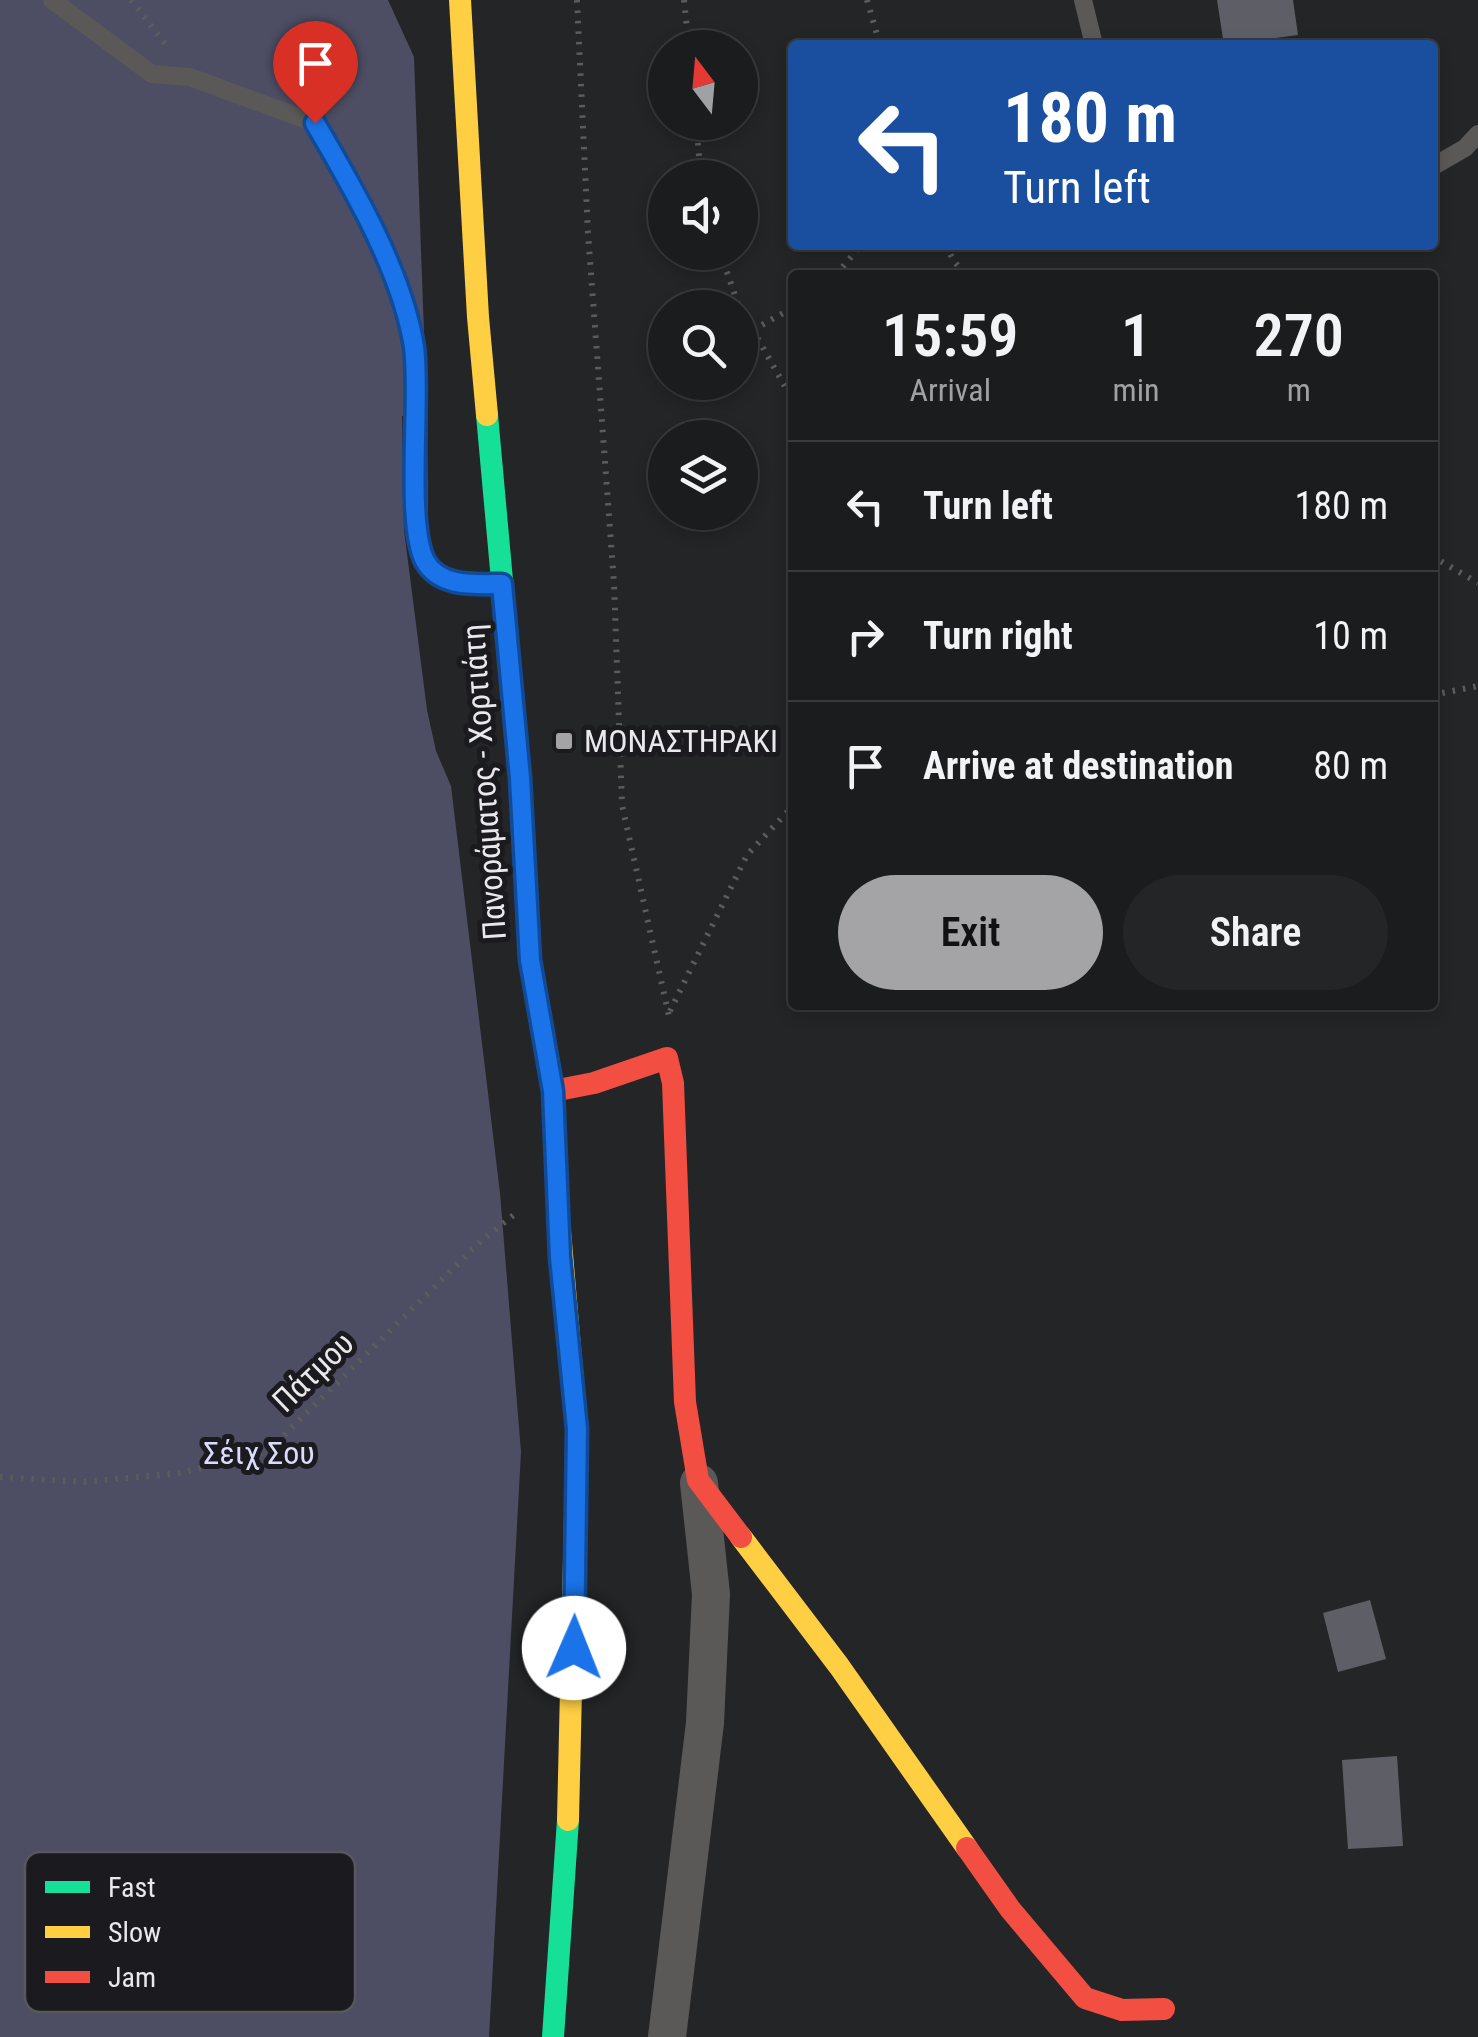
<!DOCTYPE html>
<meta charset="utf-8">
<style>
body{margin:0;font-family:"Roboto Condensed",sans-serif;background:#242526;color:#f1f3f6;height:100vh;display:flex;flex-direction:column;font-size:38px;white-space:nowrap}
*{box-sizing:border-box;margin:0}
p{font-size:32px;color:#a0a1a4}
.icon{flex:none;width:55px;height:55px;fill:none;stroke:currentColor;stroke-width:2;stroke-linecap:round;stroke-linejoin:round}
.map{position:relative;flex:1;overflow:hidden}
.sheet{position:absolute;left:788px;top:270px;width:650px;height:740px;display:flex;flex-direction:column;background:#1b1c1d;border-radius:10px;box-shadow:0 5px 15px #0003,0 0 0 2px #393a3b}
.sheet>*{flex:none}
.hud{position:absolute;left:788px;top:40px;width:650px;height:210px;border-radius:10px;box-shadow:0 5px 15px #0003,0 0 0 2px #393a3b;background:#1a4fa0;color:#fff;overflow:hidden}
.needle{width:65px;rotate:344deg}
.controls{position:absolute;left:648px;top:30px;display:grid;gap:20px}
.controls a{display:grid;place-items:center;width:110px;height:110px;border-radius:50%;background:#1b1c1d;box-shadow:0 5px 15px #0003,0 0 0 2px #393a3b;font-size:50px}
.pin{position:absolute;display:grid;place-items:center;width:85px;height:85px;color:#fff;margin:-102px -42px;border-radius:50% 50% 50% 0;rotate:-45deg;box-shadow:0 0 10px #0007}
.pin .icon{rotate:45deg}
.me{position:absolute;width:110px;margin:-55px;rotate:1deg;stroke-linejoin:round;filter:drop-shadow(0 0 8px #0008)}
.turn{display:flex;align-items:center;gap:35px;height:210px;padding:0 50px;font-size:45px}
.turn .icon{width:130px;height:130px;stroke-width:2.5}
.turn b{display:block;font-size:70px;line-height:85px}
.eta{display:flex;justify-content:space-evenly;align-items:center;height:170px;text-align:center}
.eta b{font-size:60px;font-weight:600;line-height:70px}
.cta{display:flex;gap:20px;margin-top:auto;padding:20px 50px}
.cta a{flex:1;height:115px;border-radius:60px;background:#a4a4a7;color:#111;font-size:40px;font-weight:600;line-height:115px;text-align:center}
.cta a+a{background:#242526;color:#f1f3f6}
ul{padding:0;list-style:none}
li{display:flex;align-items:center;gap:30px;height:130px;padding:0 50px;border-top:2px solid #393a3b}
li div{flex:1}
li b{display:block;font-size:38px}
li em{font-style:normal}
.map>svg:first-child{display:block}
.forest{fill:#4d4e64}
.building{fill:#5e5f66}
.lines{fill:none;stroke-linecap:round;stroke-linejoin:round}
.path{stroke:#5d5c5d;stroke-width:6;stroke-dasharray:2.5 8;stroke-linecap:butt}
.lane{stroke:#5a5958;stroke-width:18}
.street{stroke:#5a5958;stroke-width:38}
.fast{stroke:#16e098;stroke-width:22}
.slow{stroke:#ffcf43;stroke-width:22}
.jam{stroke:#f24e42;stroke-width:22}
.route-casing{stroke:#114b97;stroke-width:25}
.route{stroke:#1a73e8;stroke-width:18}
.poi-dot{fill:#a4a4a7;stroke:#1a1a1f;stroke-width:4}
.labels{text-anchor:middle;stroke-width:10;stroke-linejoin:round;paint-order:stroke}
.poi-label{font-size:32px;fill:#e9e9ec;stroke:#1a1a1f;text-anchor:start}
.street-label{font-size:32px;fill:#e9e9ec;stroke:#1a1a1f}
.park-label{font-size:32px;fill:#dadcfc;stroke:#1a1a1f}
.key{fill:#1a1a1f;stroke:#58585c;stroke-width:2.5}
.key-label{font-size:28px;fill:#e9e9ec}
</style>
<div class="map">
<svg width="1478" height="2037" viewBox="0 0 1478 2037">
<rect width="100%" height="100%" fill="#242527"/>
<path class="forest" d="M0 0H388L414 57 427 416H402L404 530 427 710 436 751 451 786 500 1193 521 1452 489 2037H0Z"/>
<path class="building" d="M1217 0H1293L1298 35 1224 45Z
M1370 1600 1386 1659 1338 1672 1323 1613Z
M1397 1756 1403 1846 1348 1849 1342 1760Z"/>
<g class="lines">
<path class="path" d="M131 0 167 46
M577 0 588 233 614 583 622 805 669 1016
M684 0 689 48
M867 0 880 45
M696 122 701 178
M946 245 953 260 966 275
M720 252 738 304 792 399
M836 275 861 245
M753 330 792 308
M1432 556 1478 583
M1432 695 1478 686
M670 1011 747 855 792 807
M0 1477 84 1482 181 1473 268 1451 482 1240 515 1214"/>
<path class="lane" d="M52 0 152 74 190 77 315 123 360 199 407 315 418 393 419 529 426 564 437 574 460 584H496
M1083 0 1094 45
M1432 167 1465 148 1478 134"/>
<path class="street" d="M667 2037 705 1723 711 1594 699 1483"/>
<path class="fast" d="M487 415 520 779 530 961 553 1091 559 1219
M553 2037 568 1820"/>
<path class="slow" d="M460 0 478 317 487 415
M559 1219 577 1429 568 1820
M741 1537 839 1666 967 1848"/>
<path class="jam" d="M553 1091 594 1083 667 1058 673 1083 685 1402 698 1480 741 1537
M967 1848 1010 1909 1085 1998 1122 2010 1164 2009"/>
</g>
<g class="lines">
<defs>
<path id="route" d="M315 123C353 188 402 271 414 347 421 399 405 522 425 561 440 588 476 584 502 584L520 778 530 960 553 1091 560 1257 577 1429 574 1648"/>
</defs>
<use href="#route" class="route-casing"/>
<use href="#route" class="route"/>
</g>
<rect class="poi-dot" x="554" y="731" width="20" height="20" rx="5"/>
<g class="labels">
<g class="poi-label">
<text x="584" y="752">ΜΟΝΑΣΤΗΡΑΚΙ</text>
</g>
<g class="street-label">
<text transform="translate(484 782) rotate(-94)" y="11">Πανοράματος - Χορτιάτη</text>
<text transform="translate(313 1372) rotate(-44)" y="11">Πάτμου</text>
</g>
<g class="park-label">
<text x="259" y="1464">Σέιχ Σου</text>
</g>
</g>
<rect x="25" y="1852" width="330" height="160" rx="15" class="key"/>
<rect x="45" y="1881" width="45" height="12" fill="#16e098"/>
<rect x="45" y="1926" width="45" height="12" fill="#ffcf43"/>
<rect x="45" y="1971" width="45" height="12" fill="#f24e42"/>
<g class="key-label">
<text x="108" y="1897">Fast</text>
<text x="108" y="1942">Slow</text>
<text x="108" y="1987">Jam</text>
</g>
</svg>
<div class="controls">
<a><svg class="needle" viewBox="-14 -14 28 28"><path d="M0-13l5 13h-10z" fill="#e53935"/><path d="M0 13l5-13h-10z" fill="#a0a1a4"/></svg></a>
<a><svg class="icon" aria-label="sound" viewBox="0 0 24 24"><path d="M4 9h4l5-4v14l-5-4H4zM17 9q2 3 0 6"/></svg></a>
<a><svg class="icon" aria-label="search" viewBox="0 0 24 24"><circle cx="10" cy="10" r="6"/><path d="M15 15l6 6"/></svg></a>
<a><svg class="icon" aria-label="layers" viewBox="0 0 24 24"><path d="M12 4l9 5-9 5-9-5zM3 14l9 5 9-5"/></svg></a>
</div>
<div class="pin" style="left:315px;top:123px;background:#d93025"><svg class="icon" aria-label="arrive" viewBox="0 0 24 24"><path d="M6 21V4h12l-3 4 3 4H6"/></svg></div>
<svg class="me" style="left:574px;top:1648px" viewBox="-20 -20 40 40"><circle r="19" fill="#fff"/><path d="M0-13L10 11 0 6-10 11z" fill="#1a73e8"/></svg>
<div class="hud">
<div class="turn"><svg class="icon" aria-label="left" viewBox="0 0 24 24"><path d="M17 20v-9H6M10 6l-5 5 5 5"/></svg><div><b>180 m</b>Turn left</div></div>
</div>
<section class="sheet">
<div class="eta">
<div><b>15:59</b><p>Arrival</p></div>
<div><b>1</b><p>min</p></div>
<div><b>270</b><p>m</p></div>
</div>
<ul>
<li><svg class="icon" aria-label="left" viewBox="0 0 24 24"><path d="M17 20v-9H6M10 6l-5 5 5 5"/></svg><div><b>Turn left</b></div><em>180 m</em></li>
<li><svg class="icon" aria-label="right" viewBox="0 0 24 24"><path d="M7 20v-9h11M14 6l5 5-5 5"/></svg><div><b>Turn right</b></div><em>10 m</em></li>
<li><svg class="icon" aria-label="arrive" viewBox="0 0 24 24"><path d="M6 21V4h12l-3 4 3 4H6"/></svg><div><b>Arrive at destination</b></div><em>80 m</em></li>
</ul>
<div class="cta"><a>Exit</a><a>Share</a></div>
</section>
</div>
